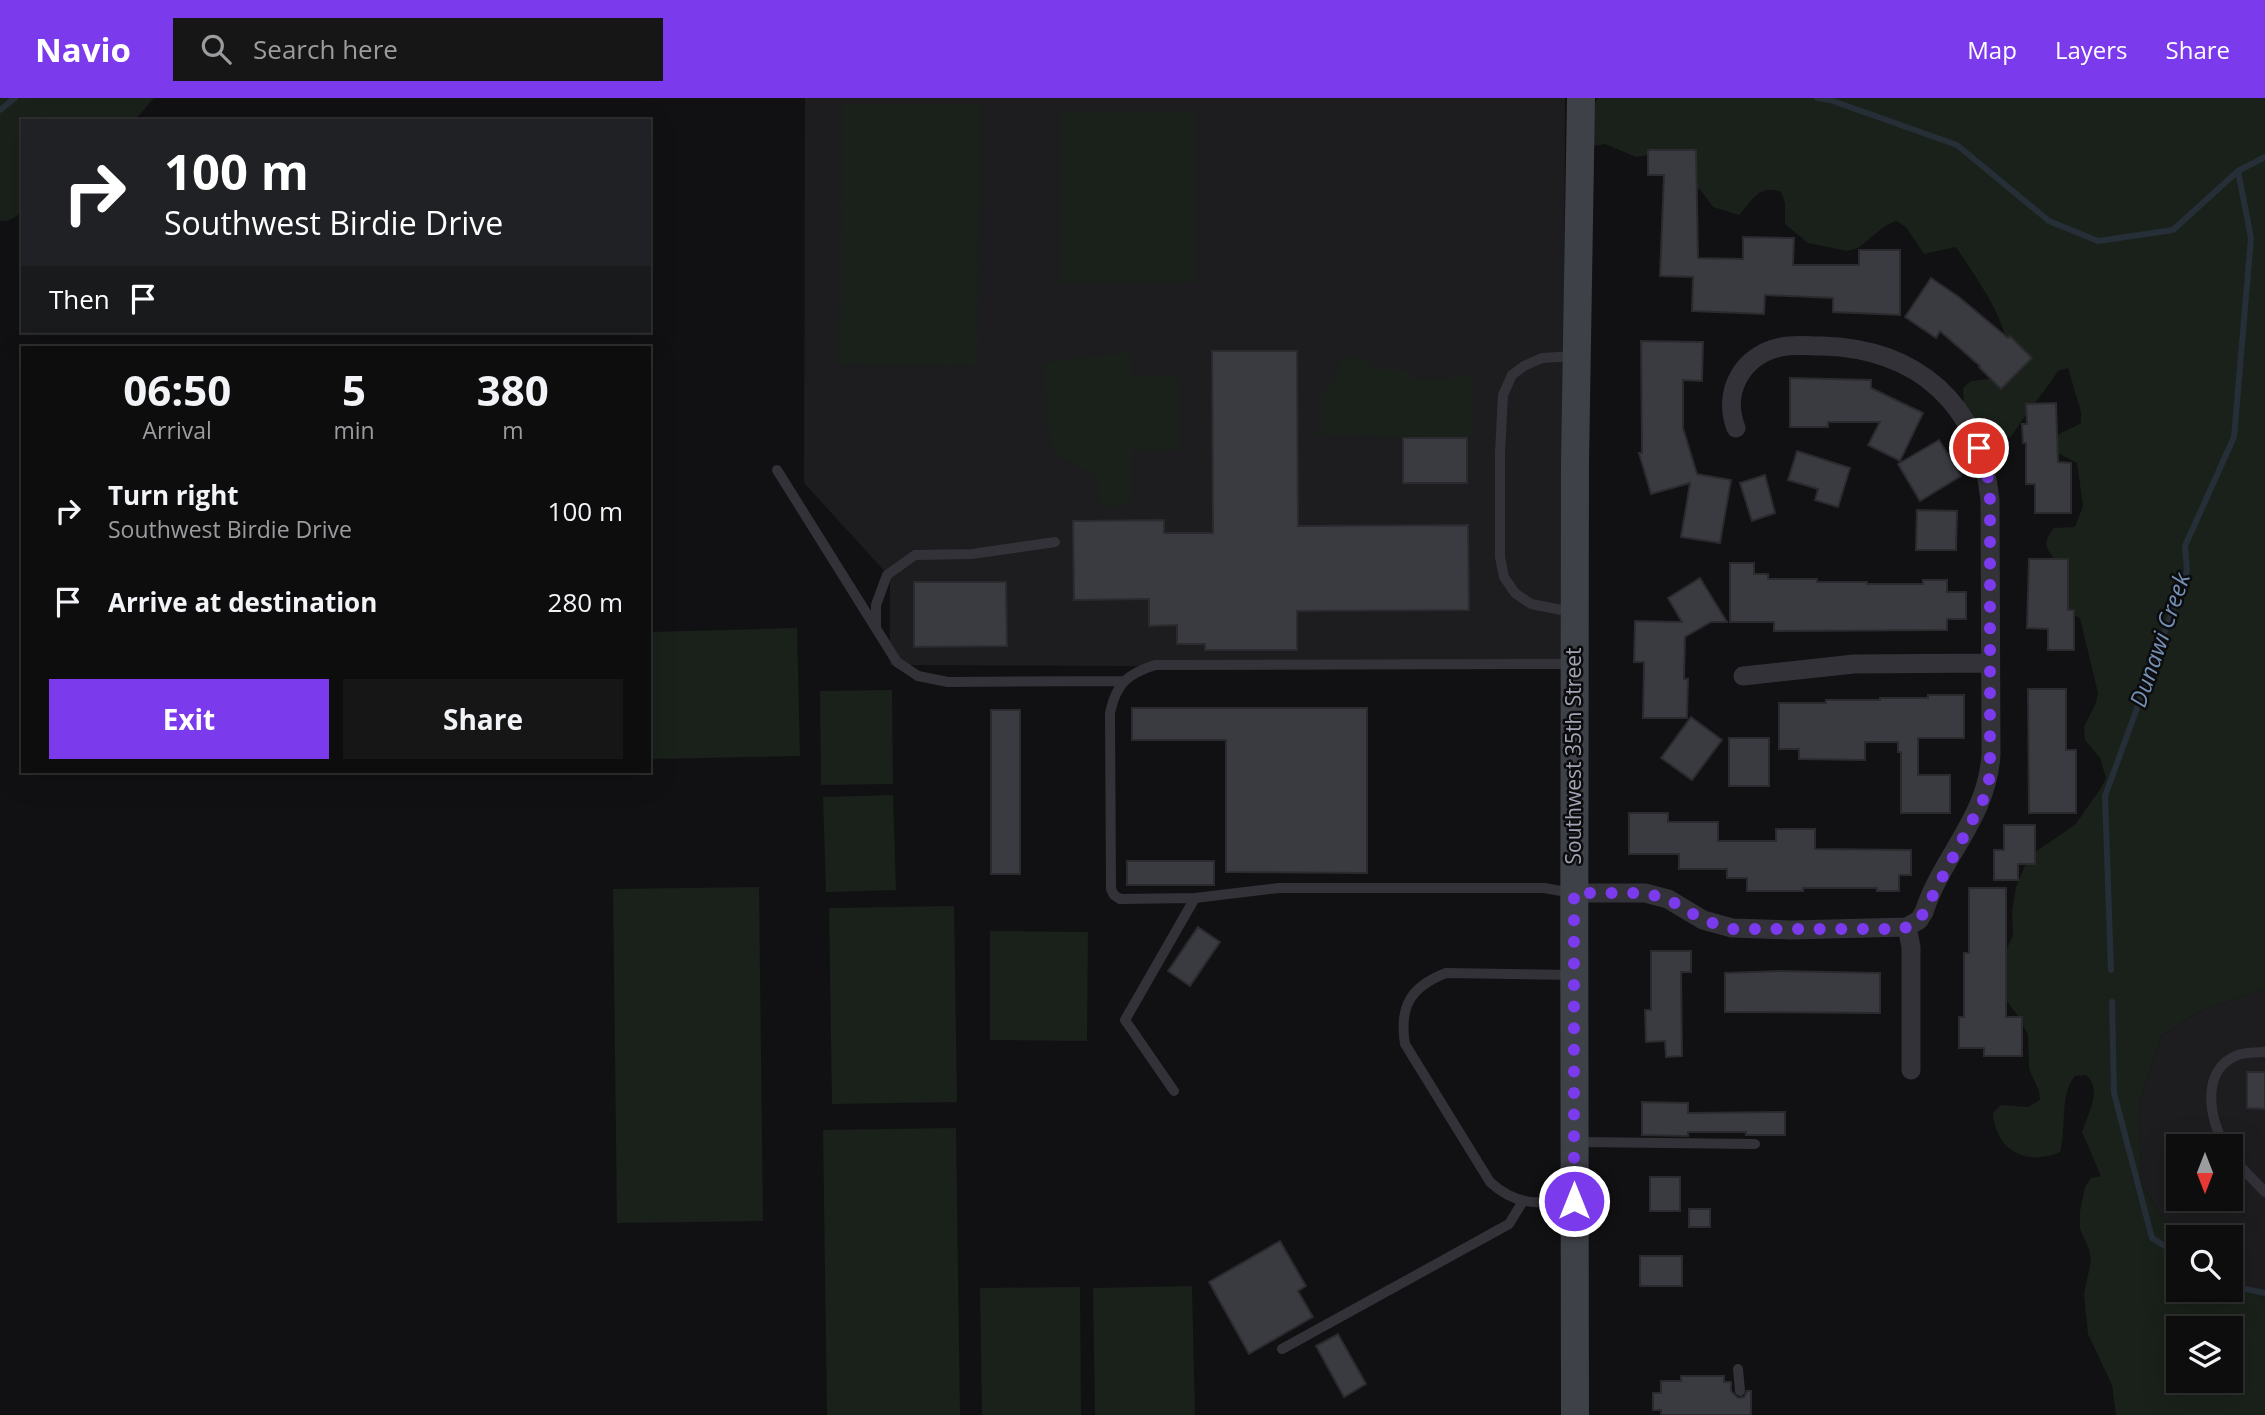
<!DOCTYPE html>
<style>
body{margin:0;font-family:"Open Sans",sans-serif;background:#161617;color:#f1f3f6;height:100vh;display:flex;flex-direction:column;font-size:26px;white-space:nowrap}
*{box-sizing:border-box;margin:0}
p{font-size:23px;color:#9a9c9e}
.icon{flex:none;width:38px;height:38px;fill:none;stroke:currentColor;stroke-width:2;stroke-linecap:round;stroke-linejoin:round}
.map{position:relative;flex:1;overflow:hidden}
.panel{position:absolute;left:21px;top:248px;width:630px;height:427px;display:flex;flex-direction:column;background:#0d0d0e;border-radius:0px;box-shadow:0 7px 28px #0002,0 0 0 2px #2d2d2e}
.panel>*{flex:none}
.guide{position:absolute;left:21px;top:21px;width:630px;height:214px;border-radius:0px;box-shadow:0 7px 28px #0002,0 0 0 2px #2d2d2e;background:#202124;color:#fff;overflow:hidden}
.needle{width:46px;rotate:180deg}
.buttons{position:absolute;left:2166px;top:1036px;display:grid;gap:14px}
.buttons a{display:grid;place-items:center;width:77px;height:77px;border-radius:0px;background:#0d0d0e;box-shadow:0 7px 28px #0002,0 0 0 2px #2d2d2e;font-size:35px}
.pin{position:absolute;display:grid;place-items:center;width:60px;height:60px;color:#fff;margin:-30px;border:4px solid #fff;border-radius:50%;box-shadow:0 2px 7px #0007}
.me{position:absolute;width:77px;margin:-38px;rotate:0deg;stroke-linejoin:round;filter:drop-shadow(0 0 5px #0008)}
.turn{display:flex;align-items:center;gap:24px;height:147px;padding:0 28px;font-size:32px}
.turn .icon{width:91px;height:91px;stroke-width:2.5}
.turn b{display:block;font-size:49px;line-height:60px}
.then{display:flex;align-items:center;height:66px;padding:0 28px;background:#0003;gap:14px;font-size:26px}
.eta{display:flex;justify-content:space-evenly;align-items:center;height:119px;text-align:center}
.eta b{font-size:42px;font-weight:700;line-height:49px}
.action{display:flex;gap:14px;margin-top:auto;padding:14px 28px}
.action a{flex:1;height:80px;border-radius:0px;background:#7c3aed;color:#fff;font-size:28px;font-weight:700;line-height:80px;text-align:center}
.action a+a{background:#161617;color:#f1f3f6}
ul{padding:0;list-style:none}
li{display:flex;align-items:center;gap:21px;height:91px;padding:0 28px}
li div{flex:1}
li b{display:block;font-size:26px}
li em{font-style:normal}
header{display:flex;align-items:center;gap:42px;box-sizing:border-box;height:98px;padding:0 35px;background:#7c3aed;color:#fff}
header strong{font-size:33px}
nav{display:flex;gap:38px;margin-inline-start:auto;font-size:24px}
.search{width:490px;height:63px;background:#161617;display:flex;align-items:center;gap:18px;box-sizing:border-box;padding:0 24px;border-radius:0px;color:#9a9c9e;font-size:26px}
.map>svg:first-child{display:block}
.built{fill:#1d1d20;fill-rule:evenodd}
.green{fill:#19211a;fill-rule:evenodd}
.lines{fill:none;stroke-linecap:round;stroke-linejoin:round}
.stream{stroke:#262e37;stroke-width:6}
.building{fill:#3a3b41;stroke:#2b2b2f;stroke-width:2}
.lane{stroke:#323238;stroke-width:10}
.street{stroke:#323238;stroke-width:19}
.secondary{stroke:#3f4148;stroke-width:28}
.route{stroke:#7c3aed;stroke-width:12;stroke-dasharray:0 21.6}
.labels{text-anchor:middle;stroke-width:5;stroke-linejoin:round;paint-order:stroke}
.street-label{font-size:21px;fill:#a1a5b5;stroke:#0c0c0e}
.water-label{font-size:23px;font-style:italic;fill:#7490b4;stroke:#0c0c0e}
</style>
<header>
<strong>Navio</strong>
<div class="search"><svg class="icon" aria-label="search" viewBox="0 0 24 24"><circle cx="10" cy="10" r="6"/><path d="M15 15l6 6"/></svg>Search here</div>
<nav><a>Map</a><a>Layers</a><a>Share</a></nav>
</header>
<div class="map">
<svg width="2265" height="1317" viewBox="0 0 2265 1317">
<rect width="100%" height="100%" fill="#111113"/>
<path class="built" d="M805 0H1565L1563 570 890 567V479L804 385Z
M2265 890V1202L2231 1183V1139H2182L2162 1120 2141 1086 2139 1005 2161 938 2198 914ZM2179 1048H2231V1101H2179Z"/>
<path class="green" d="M0 0H154L134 23H23V111C18 118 9 125 0 123Z
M1598 0H2265V890L2198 914 2161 938 2139 1005 2141 1086 2162 1120 2182 1139H2179V1192H2231V1183L2265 1202V1317H2116L2112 1287 2088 1236 2084 1196 2091 1163 2089 1151 2080 1131V1113L2085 1089 2091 1080 2101 1078 2082 1034C2088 1015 2103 992 2086 977L2075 978C2059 997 2067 1030 2060 1054 2027 1069 1995 1052 1993 1015L2001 1007 2028 1009 2040 1002 2039 993 2029 971 2028 937 2018 918 2001 895 1997 873 2013 837 2012 814 2016 789 2029 758 2075 727 2101 690 2106 680 2100 660 2085 642 2084 629 2096 605 2098 595 2080 520 2070 515 2055 501C2056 491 2058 481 2057 471 2055 452 2036 452 2054 430L2075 429 2083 408 2077 365 2054 353 2051 343C2060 333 2070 332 2081 325V314L2068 270 2058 273C2043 296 2025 316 2011 339 1993 342 1970 332 1965 313 1963 306 1964 298 1963 290L1971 283 1996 280C1999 274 2004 268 2006 261 2015 231 1972 174 1956 149L1924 156 1906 129 1896 123 1885 128 1858 150 1847 153 1808 145 1785 126V105L1781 94C1759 86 1753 102 1739 117L1713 109 1700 91H1689L1688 58 1679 52 1636 59 1605 46 1594 48 1586 21ZM2179 1230H2231V1283H2179Z
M842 6 980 7 978 267 840 266Z
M1060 14H1194V184H1060Z
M1130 254V279H1178V352H1131V402C1119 408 1112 411 1100 405L1097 379 1054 355 1048 332 1043 265Z
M1345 259 1365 261 1373 271 1410 272V281L1452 282V278H1471V340L1321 337V295L1335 286 1336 272Z
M797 530 800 658 649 661V534Z
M892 592 893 686 821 687 820 593Z
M893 697 896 792 826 794 823 699Z
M759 789 763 1123 617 1125 613 791Z
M954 808 957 1004 832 1006 829 810Z
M990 833 1088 834 1087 943 990 942Z
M956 1030 960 1317H827L823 1032Z
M1192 1188 1195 1317H1095L1093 1190Z
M1080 1189 1081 1317H982L980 1190Z"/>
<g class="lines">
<path class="stream" d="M1817 0 1830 2 1957 47 2049 123 2098 143 2173 132 2238 73 2251 140 2234 339 2185 448 2187 473 2105 698 2111 872
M0 12 15 0
M2238 73 2265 59
M2112 904 2114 995 2152 1140 2179 1157
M2231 1188 2265 1195"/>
</g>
<path class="building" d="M1648 52H1696L1698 160 1743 161V139L1794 140 1793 167H1859V152H1900V217L1833 214V200L1765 197 1764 216 1692 213 1693 179 1660 178 1664 77H1648Z
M1931 180 1959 199 2008 240 2010 238 2032 260 2001 291 1979 269 1980 268 1940 233 1936 240 1905 219Z
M1641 243 1703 244 1702 283 1683 282V330L1697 376 1731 382 1720 445 1681 439 1690 385 1651 396 1639 355H1642Z
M1212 253H1297L1298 428 1468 427 1469 512 1297 513V552H1205V546H1177V527L1149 528V501L1074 502 1073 423 1164 422V435H1213Z
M1790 280 1871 282V290L1923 315 1900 363 1868 347 1880 324H1828V329H1790Z
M2056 305 2058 364 2071 365V415H2035V386H2026V345H2023L2022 326H2027L2026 306Z
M1403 340H1467V385H1403Z
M1939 342 1961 378 1920 403 1898 366Z
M1797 353 1850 370 1838 409 1815 402 1818 391 1788 382Z
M1765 377 1775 415 1752 423 1740 385Z
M1917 412 1957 413 1956 452H1916Z
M2029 461H2068V512H2074V552H2048V531L2027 530Z
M1730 465H1754V476H1768V481H1817V484H1867V486H1923V482H1947V494H1966V521H1947V532L1774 533V524H1730Z
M1700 480 1727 524H1711L1685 539 1684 581H1688L1687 620H1643L1644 564H1634L1635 523 1682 524 1668 500Z
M914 484H1006L1007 548 914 549Z
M2028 591H2066V652H2076V715H2029Z
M1928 597H1964V640H1918V677H1950V715H1901V654H1898V644H1865V662L1799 661V651H1779V605H1826V602H1880V600H1928Z
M1132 610H1367V775L1226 774V642H1132Z
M991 612H1020V776H991Z
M1691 619 1722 642 1692 682 1661 660Z
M1729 640H1769V688H1729Z
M1629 715H1668V724H1718V743H1776V731H1815V751L1911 752V777H1899V793H1877V790H1803V793H1747V780H1727V771H1679V756H1629Z
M2004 727H2035V766H2018V782H1994V752H2004Z
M1127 763H1214V787H1127Z
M1969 790H2006V919H2022V958H1984V950H1959V919H1964V855H1969Z
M1198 829 1220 844 1190 888 1168 873Z
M1651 853H1691V874H1681L1682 958 1666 959 1665 943 1646 944 1645 912H1651Z
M1780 873 1880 875V915L1725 914V875Z
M2247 974H2265V1011L2247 1010Z
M1642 1004 1688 1005V1015L1785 1014V1037H1746V1034H1688V1038L1642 1037Z
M1650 1079H1680V1113H1650Z
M1689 1111H1710V1129H1689Z
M1280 1143 1306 1188 1298 1193 1313 1219 1249 1256 1209 1184Z
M1640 1158H1682V1188H1640Z
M1338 1236 1366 1286 1344 1299 1316 1248Z
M1681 1278H1724V1284H1731V1293L1738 1300 1744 1299 1747 1293H1751V1317H1661V1312H1653V1295H1661V1283H1681Z"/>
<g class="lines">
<path class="lane" d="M777 372 897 564 918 578 948 584 1124 583
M1572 514 1531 506 1515 495 1504 479 1500 459V355L1503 297 1512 277 1524 268 1542 260 1575 258
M876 530V507L887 477 915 457 972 456 1055 444
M1573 795 1544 790H1279L1195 800 1120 801 1114 797 1111 791 1110 615C1116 586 1127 576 1155 567L1573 566
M1573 877 1446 875C1410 889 1399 909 1405 946L1490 1084C1517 1109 1539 1105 1574 1103
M1174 993 1125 922 1195 800
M1578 1044 1755 1046
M2225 1048C2209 1021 2200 971 2238 957 2246 954 2256 955 2265 954
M2231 1059 2265 1094
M1282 1251 1509 1126 1523 1103
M1738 1271 1740 1293"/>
<path class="street" d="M1743 578 1854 566 1990 565
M1574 795H1645L1668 801 1703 822 1732 830 1791 832 1907 829 1919 822 1924 814C1942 758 1987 720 1991 657L1990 402C1980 306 1918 251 1823 248 1809 248 1794 246 1781 249 1742 257 1722 294 1736 330
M1907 829 1911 849V972"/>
<path class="secondary" d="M1575 1317C1575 999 1573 682 1575 364 1576 243 1580 121 1581 0"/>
</g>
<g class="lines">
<path class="route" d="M1574 1103V795H1644L1668 801 1703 822 1732 831H1903L1919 822 1924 814 1983 702 1990 678V402L1988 380 1979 350"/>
</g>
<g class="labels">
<g class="street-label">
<text transform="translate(1574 658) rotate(-90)" y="7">Southwest 35th Street</text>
</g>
<g class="water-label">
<text transform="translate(2160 542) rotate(-71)" y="8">Dunawi Creek</text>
</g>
</g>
</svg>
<div class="buttons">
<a><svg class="needle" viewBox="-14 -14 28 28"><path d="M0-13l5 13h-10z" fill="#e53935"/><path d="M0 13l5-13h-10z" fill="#9a9c9e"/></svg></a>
<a><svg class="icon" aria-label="search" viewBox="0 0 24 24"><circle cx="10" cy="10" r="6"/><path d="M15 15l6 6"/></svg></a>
<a><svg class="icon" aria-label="layers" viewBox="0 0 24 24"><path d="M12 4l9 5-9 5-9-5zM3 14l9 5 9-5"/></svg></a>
</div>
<div class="pin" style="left:1979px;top:350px;background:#d93025"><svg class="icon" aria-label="arrive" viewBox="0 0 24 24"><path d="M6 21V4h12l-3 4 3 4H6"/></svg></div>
<svg class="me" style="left:1574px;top:1103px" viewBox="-20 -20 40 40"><circle r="17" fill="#7c3aed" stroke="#fff" stroke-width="3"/><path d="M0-11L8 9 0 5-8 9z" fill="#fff"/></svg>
<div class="guide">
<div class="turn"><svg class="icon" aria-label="right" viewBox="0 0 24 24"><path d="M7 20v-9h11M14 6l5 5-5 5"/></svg><div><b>100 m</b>Southwest Birdie Drive</div></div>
<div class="then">Then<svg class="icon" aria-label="arrive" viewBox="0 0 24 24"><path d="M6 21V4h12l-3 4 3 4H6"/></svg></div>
</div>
<section class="panel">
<div class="eta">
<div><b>06:50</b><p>Arrival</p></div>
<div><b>5</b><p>min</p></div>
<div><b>380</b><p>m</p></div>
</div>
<ul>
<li><svg class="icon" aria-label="right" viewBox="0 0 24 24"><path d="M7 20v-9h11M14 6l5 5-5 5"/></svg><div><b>Turn right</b><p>Southwest Birdie Drive</p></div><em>100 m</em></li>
<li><svg class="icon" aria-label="arrive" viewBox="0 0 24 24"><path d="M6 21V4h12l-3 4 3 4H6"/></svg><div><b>Arrive at destination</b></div><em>280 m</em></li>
</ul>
<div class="action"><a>Exit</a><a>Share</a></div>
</section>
</div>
